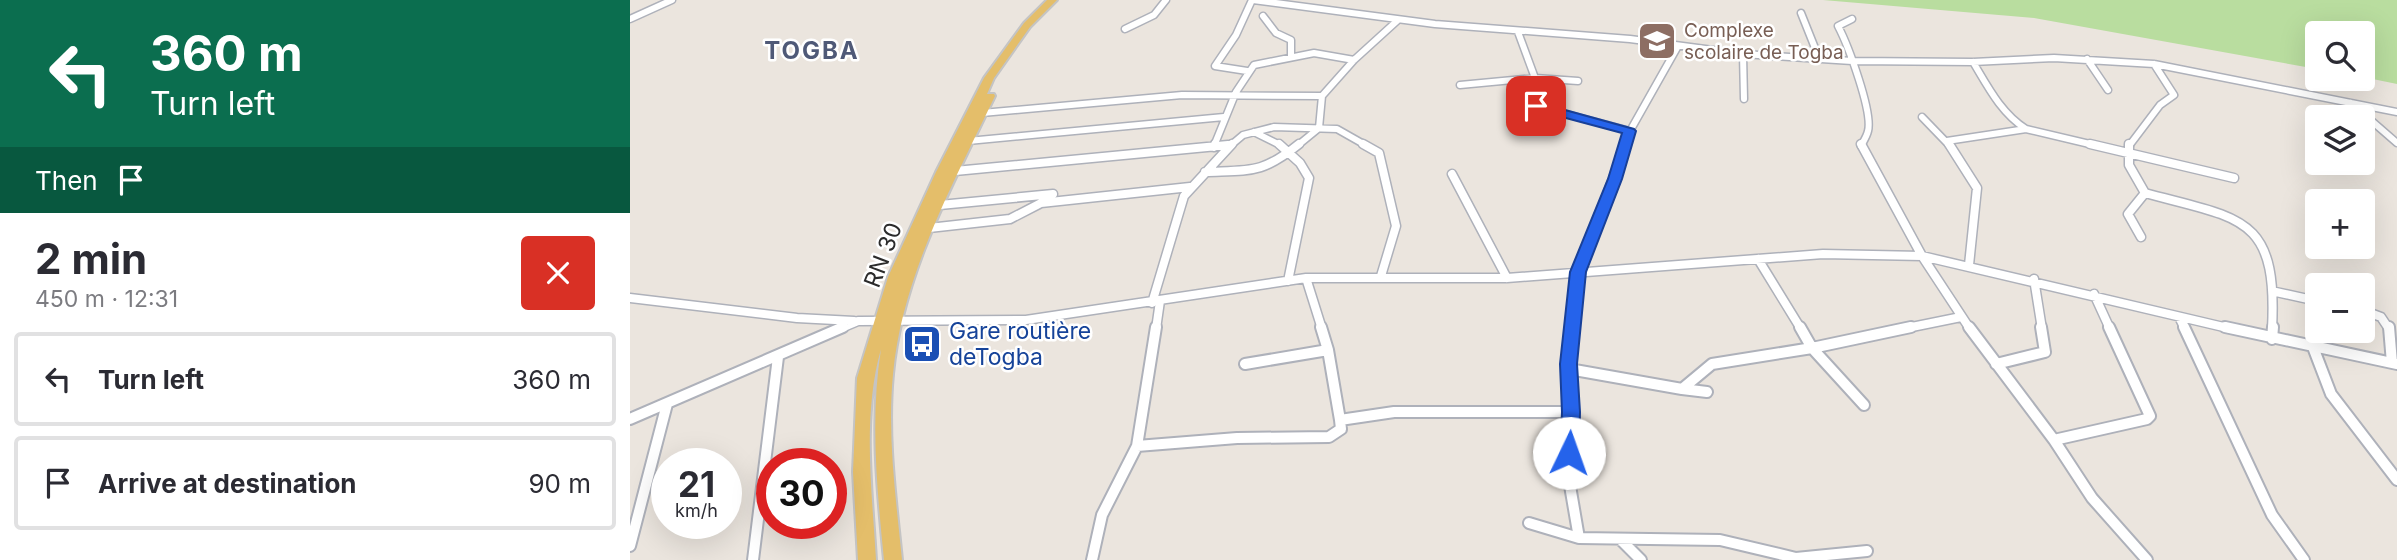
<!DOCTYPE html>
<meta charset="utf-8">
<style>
body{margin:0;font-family:Inter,sans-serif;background:#f7f7f7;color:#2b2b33;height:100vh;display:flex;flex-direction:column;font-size:26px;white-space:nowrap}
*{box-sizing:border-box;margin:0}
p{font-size:23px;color:#7c7c81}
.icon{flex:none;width:38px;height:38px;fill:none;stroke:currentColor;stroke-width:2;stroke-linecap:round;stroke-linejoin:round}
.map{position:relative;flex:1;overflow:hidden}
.side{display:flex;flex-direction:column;background:#fff;width:630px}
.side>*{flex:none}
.hud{background:#0b6e4f;color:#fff;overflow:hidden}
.fabs{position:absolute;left:1675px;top:21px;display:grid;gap:14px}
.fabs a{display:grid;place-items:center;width:70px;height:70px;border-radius:7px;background:#fff;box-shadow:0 7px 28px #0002;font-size:35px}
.speed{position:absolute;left:21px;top:448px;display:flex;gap:14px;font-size:35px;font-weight:700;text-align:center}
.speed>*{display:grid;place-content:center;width:91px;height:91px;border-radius:50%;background:#fff;box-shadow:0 7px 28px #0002;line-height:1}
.speed small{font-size:18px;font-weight:400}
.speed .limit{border:10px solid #d22;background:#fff;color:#111}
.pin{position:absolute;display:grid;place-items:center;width:60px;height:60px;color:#fff;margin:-30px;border-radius:14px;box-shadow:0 4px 10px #0006}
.me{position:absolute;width:77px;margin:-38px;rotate:3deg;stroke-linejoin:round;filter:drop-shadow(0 0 5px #0008)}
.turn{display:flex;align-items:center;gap:24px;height:147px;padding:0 35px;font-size:32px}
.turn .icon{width:91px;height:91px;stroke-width:2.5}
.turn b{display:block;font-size:49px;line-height:60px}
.then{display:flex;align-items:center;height:66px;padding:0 35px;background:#0003;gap:14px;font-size:26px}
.round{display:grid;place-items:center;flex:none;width:74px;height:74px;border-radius:7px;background:#f7f7f7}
.headline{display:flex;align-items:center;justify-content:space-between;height:119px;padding:0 35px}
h1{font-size:42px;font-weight:700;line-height:52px}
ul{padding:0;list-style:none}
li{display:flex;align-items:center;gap:21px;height:94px;margin:0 14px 10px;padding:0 21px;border:4px solid #e1e1e2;border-radius:7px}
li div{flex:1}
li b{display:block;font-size:26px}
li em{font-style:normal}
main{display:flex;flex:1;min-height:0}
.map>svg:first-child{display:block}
.green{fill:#b9dd9f}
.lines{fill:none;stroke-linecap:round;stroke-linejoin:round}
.minor-far2-casing{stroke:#aeb1ba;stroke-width:9}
.minor-far1-casing{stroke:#aeb1ba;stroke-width:11}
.minor-casing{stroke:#aeb1ba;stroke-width:14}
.primary-casing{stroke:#c4c4c4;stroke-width:4}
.minor-far2{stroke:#fff;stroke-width:6}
.minor-far1{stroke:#fff;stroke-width:8}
.minor{stroke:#fff;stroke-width:10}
.primary{fill:#e4be6a;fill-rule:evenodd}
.route{fill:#2563eb;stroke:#184099;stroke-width:2}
.labels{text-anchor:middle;stroke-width:5;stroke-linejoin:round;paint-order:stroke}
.far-education-label{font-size:19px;fill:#785e54;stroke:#fff;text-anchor:start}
.street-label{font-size:23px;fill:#2b2b2b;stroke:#fff}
.transit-label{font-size:23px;fill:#164399;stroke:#fff;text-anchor:start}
.far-district-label{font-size:24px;font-weight:bold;letter-spacing:2px;fill:#4f5977;stroke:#fff}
</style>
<main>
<section class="side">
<div class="hud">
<div class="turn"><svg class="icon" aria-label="left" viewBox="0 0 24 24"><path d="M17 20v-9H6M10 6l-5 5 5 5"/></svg><div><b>360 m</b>Turn left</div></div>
<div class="then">Then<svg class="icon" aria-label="arrive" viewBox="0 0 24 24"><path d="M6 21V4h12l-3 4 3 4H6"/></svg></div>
</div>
<div class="headline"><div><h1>2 min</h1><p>450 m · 12:31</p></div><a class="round" style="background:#d93025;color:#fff"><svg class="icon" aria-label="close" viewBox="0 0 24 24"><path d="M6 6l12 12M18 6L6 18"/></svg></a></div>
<ul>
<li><svg class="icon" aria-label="left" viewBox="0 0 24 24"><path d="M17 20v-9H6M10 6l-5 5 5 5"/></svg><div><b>Turn left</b></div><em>360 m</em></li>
<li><svg class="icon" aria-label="arrive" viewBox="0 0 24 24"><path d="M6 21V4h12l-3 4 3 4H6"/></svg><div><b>Arrive at destination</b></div><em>90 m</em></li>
</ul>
</section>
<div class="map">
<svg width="1767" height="560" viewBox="0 0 1767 560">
<rect width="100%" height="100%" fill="#ebe5de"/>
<path class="green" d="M1193 0H1767V84L1733 77 1732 33H1687V69L1404 18Z"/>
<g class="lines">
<defs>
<path id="minor-far2" d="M623 0 805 24 1000 39 1113 54 1222 61 1343 62 1424 58 1524 64 1767 112
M1171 13 1185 48 1186 59
M633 16 646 33 661 40V57
M0 19 42 0
M1222 19 1208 26C1218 45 1243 112 1238 131 1237 136 1233 142 1231 146
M495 29 524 15 536 0
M888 32 905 78 902 102 906 106 1000 131
M1113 54 1114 99
M1457 59 1478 90
M1343 62C1358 87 1371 113 1396 129L1468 146
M617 71 585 66 606 35 622 0
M830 85 905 78 948 81
M1721 103 1767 143
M352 113 552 95 692 96
M1292 117 1320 146
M624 132 652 146
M338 141 594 117
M1317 141 1396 129
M584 146 606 92 624 65 684 53 724 60
M589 146 598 145
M600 146 613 135 644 127 707 129 737 146
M667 146 689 128 692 96 724 60 768 20
M995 146 1000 131 1048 46
M1499 146 1530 105 1544 95 1524 64"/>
<path id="minor-far1" d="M649 144 670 163 679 178 658 281
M733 144 749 153 766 226 751 276
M1231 144 1292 256 1340 329
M1319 144 1347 188 1339 265
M1460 144 1604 178
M1499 144V165L1515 193 1498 214 1511 237
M584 147 585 144
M325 171 598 145
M575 172C621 170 632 174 669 144
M822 174 877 278
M1515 193C1611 219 1648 215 1642 329
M310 205 423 194
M299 228 380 219 411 203 560 187
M1128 259 1171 329
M676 278 692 329
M1404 279 1412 329
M1646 292 1687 301
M1464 294 1480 329
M0 298 167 318 224 321
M522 303 554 196 602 144
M1732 310 1751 317 1759 329
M1549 317 1555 329
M209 329 228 321 396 320 676 278H877L1193 254 1292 256 1602 329
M526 329 530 301
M942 329 948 272 996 144
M1272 329 1331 317"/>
<path id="minor" d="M691 327 698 350 710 420
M943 327 939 364 941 412 938 474 949 538
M1170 327 1182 348 1234 405
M1339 327 1424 440 1462 498 1517 560
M1554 327 1642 515 1674 560
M1595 327 1767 364
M1759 327 1762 363
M1642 339 1643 327
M1683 347 1701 394 1767 480
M615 364 698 350
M1366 364 1415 352 1411 327
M939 369 1052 389 1082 364 1182 348 1281 327
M1052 389 1077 392
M0 419 213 327
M1424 440 1517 419 1520 416 1479 327
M507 446 607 438 699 437 711 429 710 420 764 412H941
M899 523 949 538 1090 540 1166 558 1237 551
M990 539 1011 560
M0 546 37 404
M123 560 148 357
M462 560 472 515 507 446 526 327"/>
<path id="primary" d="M417 0H427L400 27 364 78 357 94H364L365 96C323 184 272 276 263 374 257 436 266 499 272 560H254C247 490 240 419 251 349 232 416 242 491 246 560H228L223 472 227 378 258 277 306 172 354 78 394 23Z"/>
</defs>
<use href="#minor-far2" class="minor-far2-casing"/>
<use href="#minor-far1" class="minor-far1-casing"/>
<use href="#minor" class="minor-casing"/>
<use href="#primary" class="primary-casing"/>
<use href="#minor-far2" class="minor-far2"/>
<use href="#minor-far1" class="minor-far1"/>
<use href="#minor" class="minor"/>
<use href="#primary" class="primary"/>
</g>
<path class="route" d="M906 102 1004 129 1006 131 992 179 956 272 947 364 950 412 949 453 946 458 939 461 932 458 930 453 932 412 930 364 940 272 978 179 992 133 902 109V103Z"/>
<defs>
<symbol id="school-square" viewBox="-11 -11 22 22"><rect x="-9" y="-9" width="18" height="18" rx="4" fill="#8d6e63" stroke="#fff"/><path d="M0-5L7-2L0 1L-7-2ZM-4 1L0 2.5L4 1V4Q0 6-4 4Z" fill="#fff"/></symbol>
<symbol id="bus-square" viewBox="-11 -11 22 22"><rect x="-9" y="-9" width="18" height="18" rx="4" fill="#1a4fb4" stroke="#fff"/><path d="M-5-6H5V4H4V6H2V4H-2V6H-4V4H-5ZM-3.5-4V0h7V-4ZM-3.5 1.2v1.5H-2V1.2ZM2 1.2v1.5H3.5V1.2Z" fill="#fff"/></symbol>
</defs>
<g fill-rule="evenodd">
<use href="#school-square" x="1005" y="19" width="44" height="44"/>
<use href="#bus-square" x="270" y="322" width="44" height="44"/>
</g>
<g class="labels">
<g class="far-education-label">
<text x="1054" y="37">Complexe<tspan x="1054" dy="22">scolaire de Togba</tspan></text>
</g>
<g class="street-label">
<text transform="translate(253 255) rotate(-69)" y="8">RN 30</text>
</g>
<g class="transit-label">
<text x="319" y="339">Gare routière<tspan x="319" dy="26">deTogba</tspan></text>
</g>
<g class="far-district-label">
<text x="182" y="59">TOGBA</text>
</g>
</g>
</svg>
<div class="fabs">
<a><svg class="icon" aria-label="search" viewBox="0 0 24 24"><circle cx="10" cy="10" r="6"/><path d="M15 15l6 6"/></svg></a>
<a><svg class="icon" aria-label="layers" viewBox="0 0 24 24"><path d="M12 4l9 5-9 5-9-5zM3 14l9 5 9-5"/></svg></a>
<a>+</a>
<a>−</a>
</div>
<div class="speed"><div>21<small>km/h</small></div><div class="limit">30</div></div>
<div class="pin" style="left:906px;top:106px;background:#d93025"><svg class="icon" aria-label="arrive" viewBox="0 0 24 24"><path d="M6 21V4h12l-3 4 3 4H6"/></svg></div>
<svg class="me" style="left:939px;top:453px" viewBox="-20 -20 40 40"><circle r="19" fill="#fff"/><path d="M0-13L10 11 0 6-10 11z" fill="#2563eb"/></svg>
</div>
</main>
